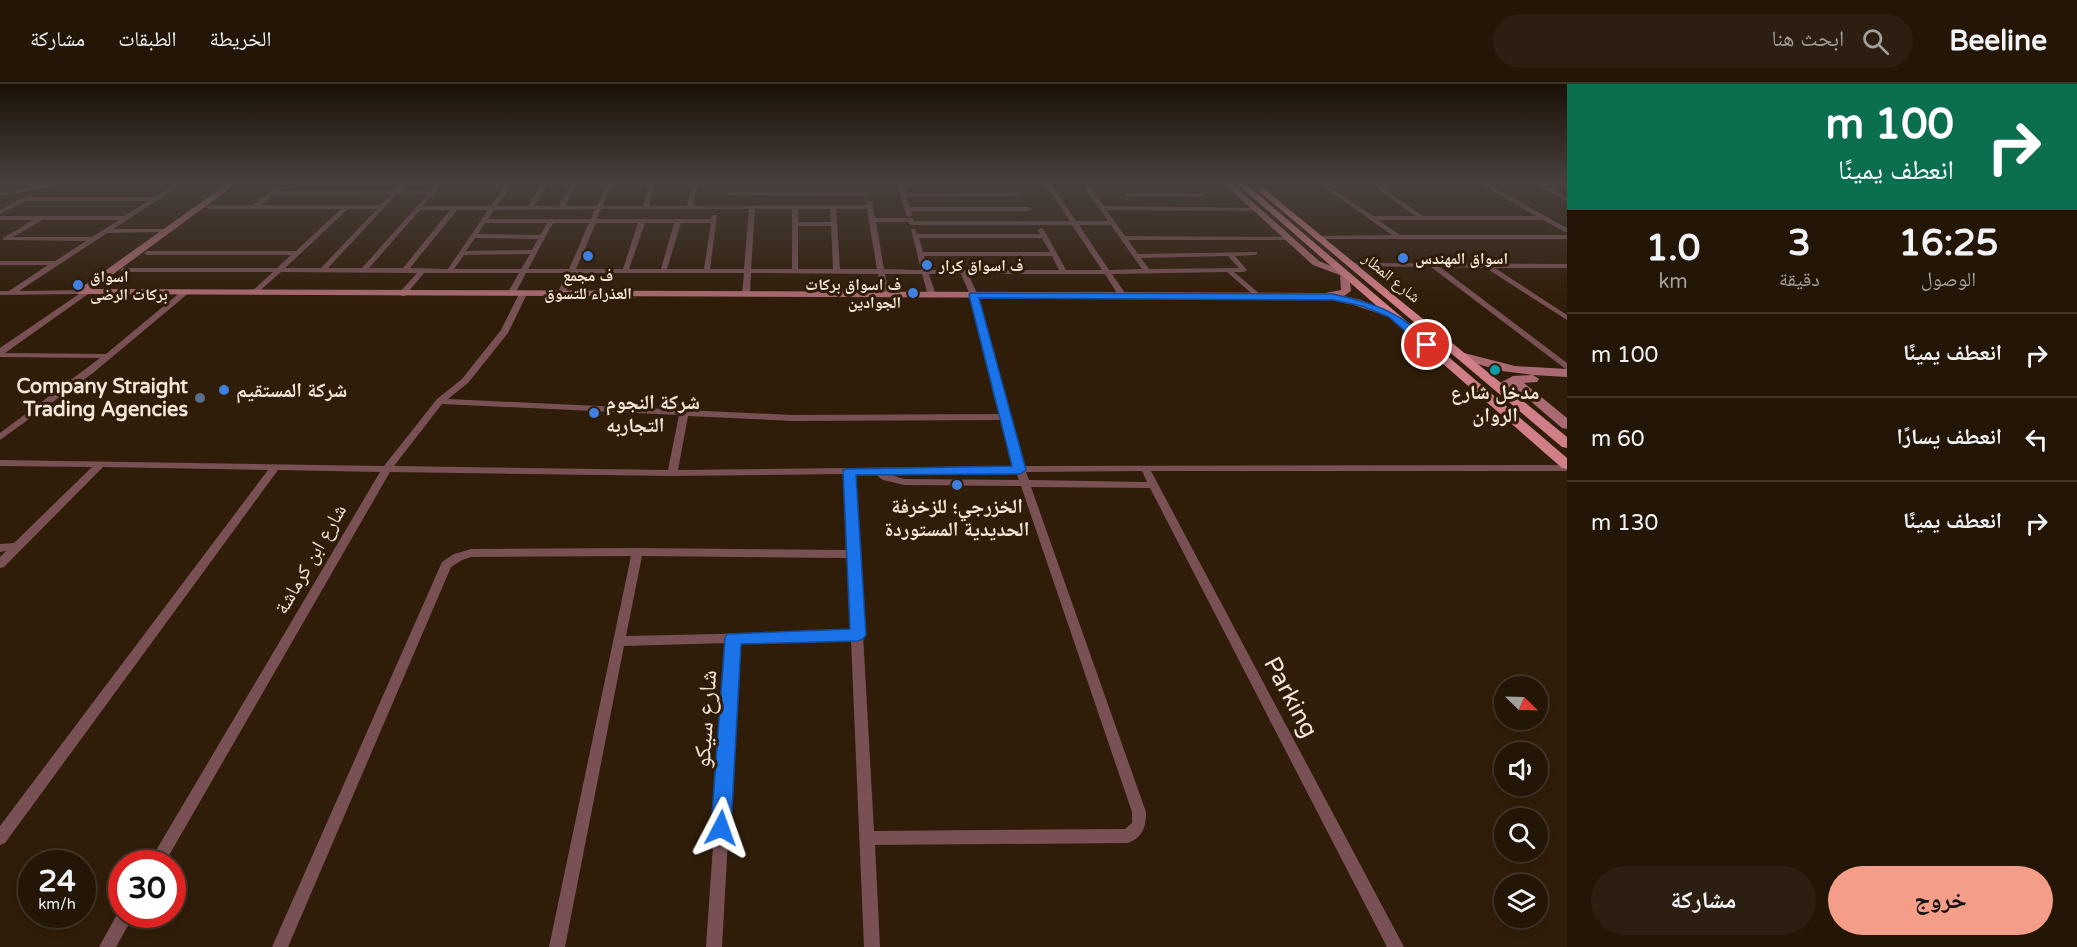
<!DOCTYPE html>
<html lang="ar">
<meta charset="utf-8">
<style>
body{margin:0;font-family:"Varela Round","Noto Naskh Arabic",sans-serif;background:#2c1f11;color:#f1f3f6;direction:rtl;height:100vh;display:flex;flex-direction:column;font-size:22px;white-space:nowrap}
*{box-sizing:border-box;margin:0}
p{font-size:20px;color:#a39f9b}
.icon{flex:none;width:33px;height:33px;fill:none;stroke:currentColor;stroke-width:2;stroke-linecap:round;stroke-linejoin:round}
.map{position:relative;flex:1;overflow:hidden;direction:ltr}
.details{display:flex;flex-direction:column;background:#241607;width:510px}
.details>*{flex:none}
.banner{background:#0b6e4f;color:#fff;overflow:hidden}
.needle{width:39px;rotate:113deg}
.buttons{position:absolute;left:1494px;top:592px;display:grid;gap:12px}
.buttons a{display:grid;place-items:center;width:54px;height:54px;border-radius:50%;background:#241607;box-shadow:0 3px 9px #0003,0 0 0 2px #413528;font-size:30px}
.speed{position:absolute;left:18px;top:766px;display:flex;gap:12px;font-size:30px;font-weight:700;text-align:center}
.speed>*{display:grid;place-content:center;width:78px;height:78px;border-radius:50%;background:#241607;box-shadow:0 3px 9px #0003,0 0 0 2px #413528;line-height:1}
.speed small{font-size:15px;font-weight:400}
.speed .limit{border:9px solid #d22;background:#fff;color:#111}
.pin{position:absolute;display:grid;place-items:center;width:51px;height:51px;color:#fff;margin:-26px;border:3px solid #fff;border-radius:50%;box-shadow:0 2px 6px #0007}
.me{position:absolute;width:66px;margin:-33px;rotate:4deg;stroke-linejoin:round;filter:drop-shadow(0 0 4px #0008)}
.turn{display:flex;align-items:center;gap:21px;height:126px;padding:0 24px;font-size:27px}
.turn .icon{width:78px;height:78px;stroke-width:2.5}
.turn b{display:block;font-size:42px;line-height:51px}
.eta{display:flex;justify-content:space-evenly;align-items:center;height:102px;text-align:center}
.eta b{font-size:36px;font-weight:800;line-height:42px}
.action{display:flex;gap:12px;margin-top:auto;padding:12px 24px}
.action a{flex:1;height:69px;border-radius:36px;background:#f49e89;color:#111;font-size:24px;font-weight:800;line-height:69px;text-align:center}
.action a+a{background:#2c1f11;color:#f1f3f6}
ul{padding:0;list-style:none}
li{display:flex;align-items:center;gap:18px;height:84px;padding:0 24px;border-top:2px solid #413528}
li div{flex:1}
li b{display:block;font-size:22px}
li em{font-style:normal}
header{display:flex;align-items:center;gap:36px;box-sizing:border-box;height:84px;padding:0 30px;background:#241607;border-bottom:2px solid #413528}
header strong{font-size:28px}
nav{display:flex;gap:33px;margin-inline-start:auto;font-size:21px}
.search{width:420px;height:54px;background:#2c1f11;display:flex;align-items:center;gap:15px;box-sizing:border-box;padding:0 21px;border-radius:33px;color:#a39f9b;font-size:22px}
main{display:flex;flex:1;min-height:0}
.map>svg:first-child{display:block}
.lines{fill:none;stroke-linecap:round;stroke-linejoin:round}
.street{fill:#795155;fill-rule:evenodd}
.secondary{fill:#aa6a71;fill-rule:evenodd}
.primary{fill:#d07e87;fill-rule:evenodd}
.route{fill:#1a73e8;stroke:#114b97;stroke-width:1.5}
.shop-dot{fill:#3f7fe0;stroke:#301d09;stroke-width:2}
.culture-dot{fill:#0f9aa8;stroke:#301d09;stroke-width:2}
.service-dot{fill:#5c6f8a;stroke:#301d09;stroke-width:2}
.labels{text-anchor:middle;stroke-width:6;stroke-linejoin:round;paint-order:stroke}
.far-poi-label{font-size:16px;font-weight:bold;fill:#f2e5d9;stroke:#301d09;text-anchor:start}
.far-street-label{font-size:16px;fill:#f2e5d9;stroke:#301d09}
.poi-label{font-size:20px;font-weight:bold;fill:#f2e5d9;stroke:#301d09;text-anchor:start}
.street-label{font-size:20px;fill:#f2e5d9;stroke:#301d09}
.near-street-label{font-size:24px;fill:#f2e5d9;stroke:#301d09}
</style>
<header>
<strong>Beeline</strong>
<div class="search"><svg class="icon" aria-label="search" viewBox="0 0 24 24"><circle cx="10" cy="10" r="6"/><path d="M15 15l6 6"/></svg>ابحث هنا</div>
<nav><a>الخريطة</a><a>الطبقات</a><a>مشاركة</a></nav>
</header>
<main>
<section class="details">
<div class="banner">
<div class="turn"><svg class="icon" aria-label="right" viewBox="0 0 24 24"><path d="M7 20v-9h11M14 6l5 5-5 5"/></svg><div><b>100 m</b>انعطف يمينًا</div></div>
</div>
<div class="eta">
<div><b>16:25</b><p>الوصول</p></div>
<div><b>3</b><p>دقيقة</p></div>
<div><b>1.0</b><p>km</p></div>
</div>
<ul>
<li><svg class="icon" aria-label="right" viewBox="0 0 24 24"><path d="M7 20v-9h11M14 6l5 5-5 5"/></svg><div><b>انعطف يمينًا</b></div><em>100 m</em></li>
<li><svg class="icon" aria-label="left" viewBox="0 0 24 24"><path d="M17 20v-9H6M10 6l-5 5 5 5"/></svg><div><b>انعطف يسارًا</b></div><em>60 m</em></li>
<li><svg class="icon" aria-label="right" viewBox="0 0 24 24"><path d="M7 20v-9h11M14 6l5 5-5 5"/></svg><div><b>انعطف يمينًا</b></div><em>130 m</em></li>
</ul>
<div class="action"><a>خروج</a><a>مشاركة</a></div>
</section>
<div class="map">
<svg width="1567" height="863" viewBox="0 0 1567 863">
<rect width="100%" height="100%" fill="#301d09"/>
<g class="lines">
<path class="street" d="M67 97H238L235 99H184L113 145H165L167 146V148L107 149 19 207 87 206 91 208 5 269 106 270 183 206 190 208 93 289 0 356V349L100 274 0 273V264L79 210 0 211V207H9L48 181H0V177H55L86 157 3 156V154L33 136H0V132H124L148 117H26L0 130V126L30 110 32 111V113H154L176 99H75L0 112V108ZM42 136H119L92 153H13Z
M285 97H291L278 107 394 106 403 97H409L400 106H431L439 97H445L423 122H491L508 97H514L497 122H528L544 97H550L534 122H559L572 97H578L565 122H597L608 97H614L603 122H643L649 99 641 98 640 97H866L868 98 865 100 698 99 693 122 867 121 866 118 869 116 872 118 875 134H911L913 135V137H1070L1043 97H1049L1076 137H1108L1080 97H1086L1104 122 1259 124 1260 125 1257 127 1106 126 1125 152 1291 153 1292 154 1289 156H1128L1138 170 1257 168V170L1255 171 1235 172 1247 186 1244 188H1234L1260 210 1261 212 1257 214 1227 188 1112 190 1127 212 1123 214H1120L1105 190H968L978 211 1024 382 1567 381V387H1151L1404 863H1387L1150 404 1031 403 1146 728C1146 743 1143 753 1128 759L875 761 880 863H864L851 556 739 559 722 863H706L727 559 624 562 565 863H549L631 472 471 473 462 476 451 483 288 863H272L442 478 454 470 471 465 637 464 847 466 844 390 672 392 390 388 164 780H148L380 388 278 386 5 759 0 761V742L268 386 103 383 4 483 0 484V473L6 467 0 468V460L14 459 92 383 0 382V376L384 382 437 315 462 295 501 246 519 210 523 208 527 210 508 249 468 299 448 315 793 331 1001 330 970 211 961 190H929L936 211 932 213 928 211 922 190H885L889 210 885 212 881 210 878 190 751 189 750 210 746 212 742 210 744 189H574L565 210 561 212 557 210 567 189H526L515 210 511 212 507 210 519 189H424L405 212H402L398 210 417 189 281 188 255 211 251 209 252 207 273 188H123L120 186 123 184H277L291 171H147L144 169 147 167H296L341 125H209L206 123 209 121H253ZM654 99H693L687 122H649ZM391 110 380 121H260L274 111ZM397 110H428L362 184H328ZM348 125H377L321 184H285ZM595 125 591 135H488L494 126ZM601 125H749L744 185H710L717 131H713L711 135H597ZM755 125H792V185H751ZM798 125H830L831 138H798ZM836 125H867L877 185H840ZM420 126H450L403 184H369ZM457 126H488L448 185 410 184ZM876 138H909V140L911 141H1072L1102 186H1066L1044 146 1041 144 1038 146 1040 150H917L915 145H911L921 186 884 185ZM485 139H547L540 151 478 150ZM553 139H589L569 185H528ZM596 139H638L623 185H576ZM645 139H674L661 185H629ZM681 139H711L704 185H667ZM1079 141H1111L1142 185 1109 186ZM798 142H831L833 185H798ZM475 154 538 155 532 166 466 167ZM919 154H1042L1050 168H923ZM530 170 521 185H454L464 171ZM924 172H1052L1059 186H928ZM1228 172 1239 184 1149 185 1141 174ZM442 320 679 331 668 386 394 382ZM688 332 793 337 1002 336 1014 382 678 386ZM1142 387 1147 398 1029 396 1026 388ZM1016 388 1019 396 904 395 888 390ZM854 390H875L883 396 904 401 1021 402 1132 728V739L1125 745 874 747ZM642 472 848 474 851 547 626 552Z
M896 97H1015L1012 99 903 100 906 109 1020 108 1023 110 1020 112 907 113 910 123H1029L1032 125 1029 127H911L912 131 909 133 906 131Z
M1117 97H1190L1192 98 1189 100H1115L1114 99Z
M1315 97H1321L1373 132H1415L1367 97H1373L1423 132H1536L1476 97H1483L1567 144V149L1543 136H1378L1400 151H1567V155H1319L1316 153 1317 152 1392 151Z
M1529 97H1536L1567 113V117Z
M730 108H868L871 110 868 112 728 111 727 110Z
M1127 109H1202L1205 111 1202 113 1125 112V110Z
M1351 179 1567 180V184H1495L1567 231V236L1486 184 1440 183 1567 279V286L1431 183 1349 182 1348 181Z
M120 825H122V831H134L116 863H99Z"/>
<path class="secondary" d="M231 97H240L93 205 1325 209 1341 206 1340 191 1313 181 1221 97H1229L1319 177 1349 189 1351 207 1344 212 1361 216 1397 231 1392 234 1354 221 1327 215 78 210V206Z
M1464 269 1515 282 1567 285V293L1533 291 1539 295 1537 298 1524 299 1567 334V345L1562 344 1513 302 1508 310H1500L1498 307 1500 299 1513 292 1533 291 1502 287 1460 275V271Z"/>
<path class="primary" d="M1234 97H1242L1567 374V385L1562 384Z
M1263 104 1567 353V364L1562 363 1260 108 1259 106Z"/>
</g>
<linearGradient id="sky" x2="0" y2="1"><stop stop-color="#1a1005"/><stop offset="0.45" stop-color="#48403e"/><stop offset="1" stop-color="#48403e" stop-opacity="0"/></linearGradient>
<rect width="1567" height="217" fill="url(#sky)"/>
<path class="route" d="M970 209 1333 210C1374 219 1404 229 1432 261L1424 264 1389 233 1362 222 1333 216 979 214 1026 386 1020 390 856 391 866 551 863 555 858 557 741 560 731 744 728 750 721 753 714 750 711 744 725 554 727 550 850 545 843 387 845 385 1012 382 969 211Z"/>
<g class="shop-dot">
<circle cx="588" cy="172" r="6"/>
<circle cx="1403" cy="174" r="6"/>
<circle cx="927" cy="181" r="6"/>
<circle cx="78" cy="201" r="6"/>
<circle cx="913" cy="209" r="6"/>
<circle cx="224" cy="306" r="6"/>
<circle cx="594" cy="329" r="6"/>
<circle cx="957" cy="401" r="6"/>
</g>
<circle class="culture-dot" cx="1495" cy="286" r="6"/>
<circle class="service-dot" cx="200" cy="314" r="6"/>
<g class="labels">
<g class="far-poi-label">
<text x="1415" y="180">اسواق المهندس</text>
<text x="939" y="187">ف اسواق كرار</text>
<text x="588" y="197" text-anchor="middle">ف مجمع<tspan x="588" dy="18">العذراء للتسوق</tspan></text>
<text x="90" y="198">اسواق<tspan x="90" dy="18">بركات الرضى</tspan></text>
<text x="901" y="206" text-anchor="end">ف اسواق بركات<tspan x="901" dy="18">الجوادين</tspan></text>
</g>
<g class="far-street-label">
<text transform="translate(1392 193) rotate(39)" y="6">شارع المطار</text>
</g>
<g class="poi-label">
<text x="188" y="309" text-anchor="end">Company Straight<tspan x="188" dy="23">Trading Agencies</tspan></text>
<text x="236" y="313">شركة المستقيم</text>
<text x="1495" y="315" text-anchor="middle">مدخل شارع<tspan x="1495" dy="23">الروان</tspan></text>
<text x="606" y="325">شركة النجوم<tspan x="606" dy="23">التجاربه</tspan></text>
<text x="957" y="429" text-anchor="middle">الخزرجي؛ للزخرفة<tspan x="957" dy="23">الحديدية المستوردة</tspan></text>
</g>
<g class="street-label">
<text transform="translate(310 475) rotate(-60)" y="7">شارع ابن كرماشة</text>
</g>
<g class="near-street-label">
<text transform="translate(1291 613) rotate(62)" y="8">Parking</text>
<text transform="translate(705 635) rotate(-86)" y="8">شارع سيكو</text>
</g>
</g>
</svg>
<div class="buttons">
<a><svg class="needle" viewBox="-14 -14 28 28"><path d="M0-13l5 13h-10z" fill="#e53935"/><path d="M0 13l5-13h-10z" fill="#a39f9b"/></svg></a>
<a><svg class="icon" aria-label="sound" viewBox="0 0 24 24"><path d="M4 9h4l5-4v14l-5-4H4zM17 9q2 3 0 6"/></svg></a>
<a><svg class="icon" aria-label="search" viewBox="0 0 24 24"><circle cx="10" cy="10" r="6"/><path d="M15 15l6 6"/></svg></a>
<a><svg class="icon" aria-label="layers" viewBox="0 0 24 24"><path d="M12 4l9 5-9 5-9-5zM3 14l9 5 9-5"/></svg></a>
</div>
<div class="speed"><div>24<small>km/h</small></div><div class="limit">30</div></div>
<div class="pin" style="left:1427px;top:261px;background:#d93025"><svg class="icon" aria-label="arrive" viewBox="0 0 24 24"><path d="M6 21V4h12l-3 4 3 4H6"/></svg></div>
<svg class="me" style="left:721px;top:744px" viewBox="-20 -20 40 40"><path d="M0-17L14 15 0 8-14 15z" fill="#1a73e8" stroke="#fff" stroke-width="4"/></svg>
</div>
</main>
